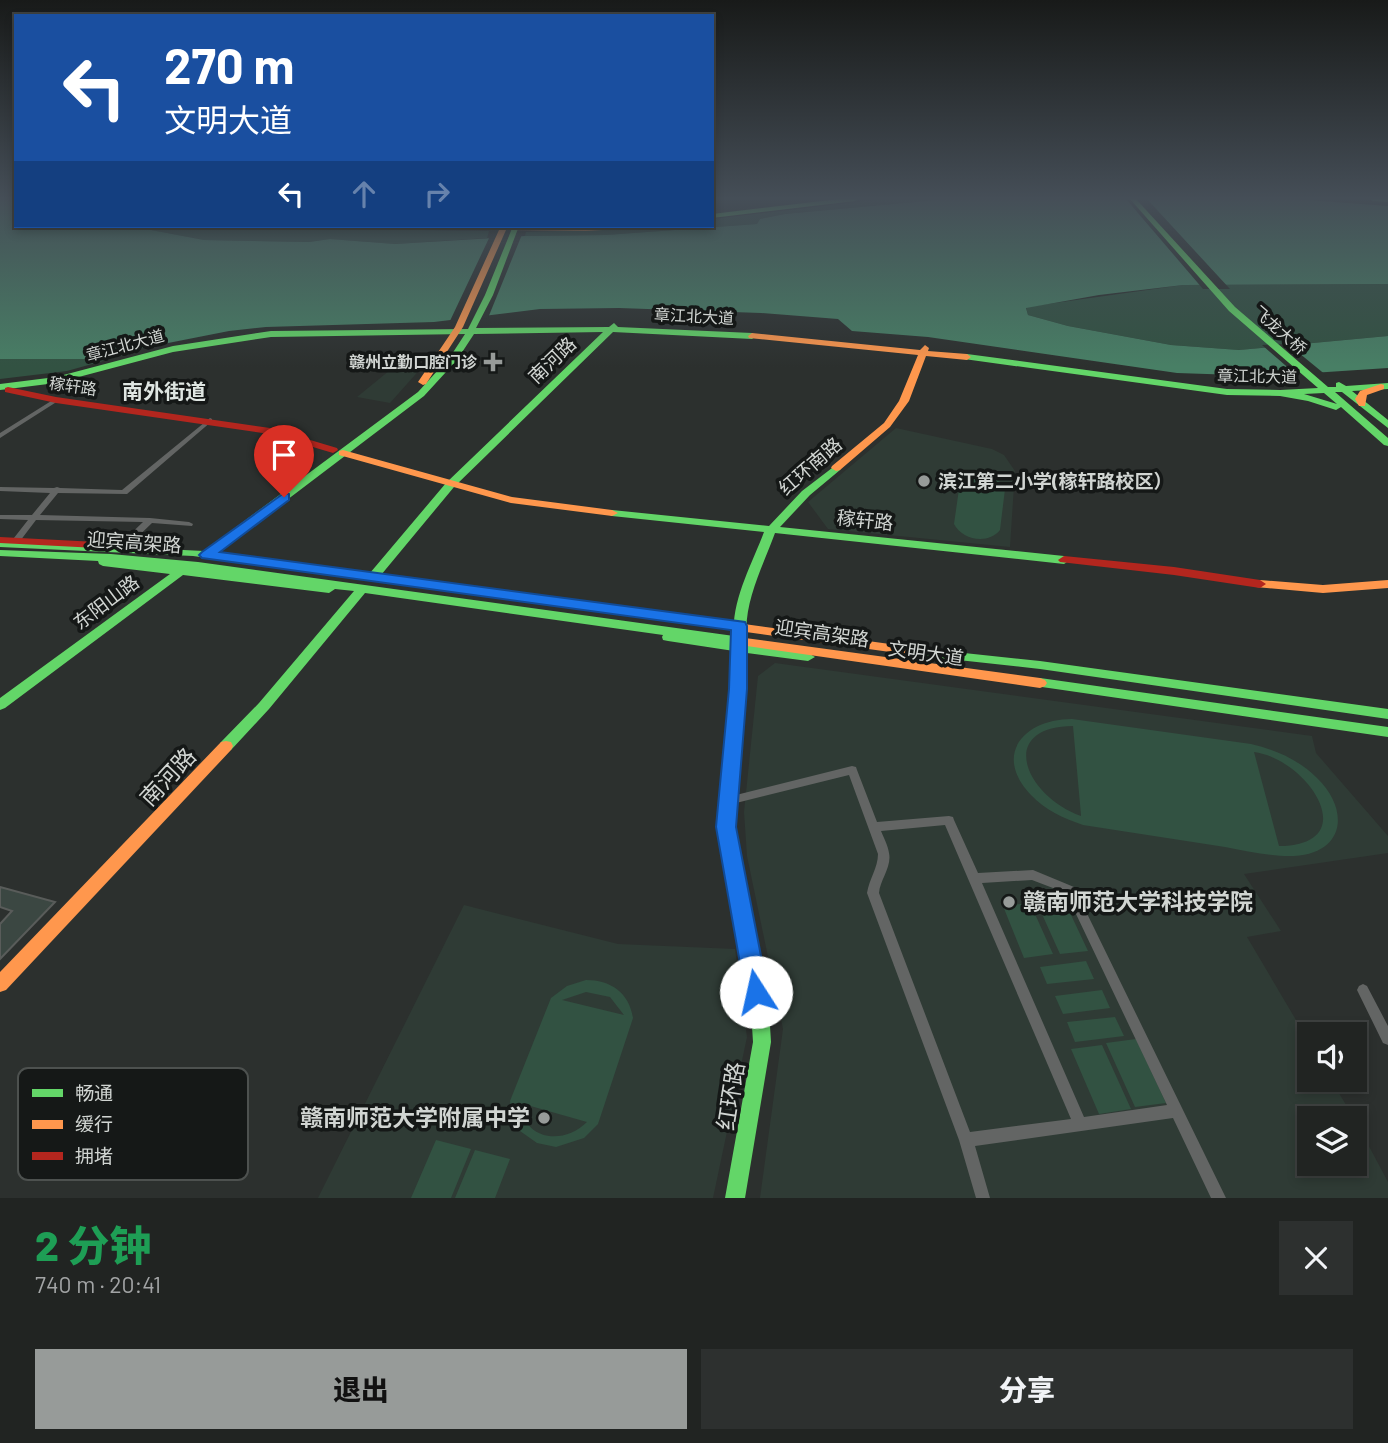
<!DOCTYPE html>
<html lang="zh">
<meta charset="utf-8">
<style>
body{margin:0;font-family:Barlow,"Noto Sans SC",sans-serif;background:#2d302f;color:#f1f3f6;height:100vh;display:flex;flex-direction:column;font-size:26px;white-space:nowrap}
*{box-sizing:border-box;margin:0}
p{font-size:23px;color:#a2a4a5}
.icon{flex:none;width:38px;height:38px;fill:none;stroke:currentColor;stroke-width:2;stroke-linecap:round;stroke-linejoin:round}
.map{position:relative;height:1198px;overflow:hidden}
.sheet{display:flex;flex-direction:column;background:#212422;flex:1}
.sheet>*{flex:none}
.top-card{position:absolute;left:14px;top:14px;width:700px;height:214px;border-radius:0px;box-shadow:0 4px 10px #0003,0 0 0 2px #3e4140;background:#1a4fa0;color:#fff;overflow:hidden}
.tools{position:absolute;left:1297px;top:1022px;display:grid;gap:14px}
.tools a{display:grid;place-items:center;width:70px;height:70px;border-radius:0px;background:#212422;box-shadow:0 4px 10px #0003,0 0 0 2px #3e4140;font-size:35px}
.pin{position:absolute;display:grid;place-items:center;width:60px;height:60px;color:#fff;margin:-72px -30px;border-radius:50% 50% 50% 0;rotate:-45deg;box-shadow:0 0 7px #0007}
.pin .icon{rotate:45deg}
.me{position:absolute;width:77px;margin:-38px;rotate:350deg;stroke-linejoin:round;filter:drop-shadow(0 0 5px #0008)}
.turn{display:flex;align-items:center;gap:24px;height:147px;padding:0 35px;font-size:32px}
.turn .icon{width:91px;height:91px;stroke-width:2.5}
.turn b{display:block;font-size:49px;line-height:60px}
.lanes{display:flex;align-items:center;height:66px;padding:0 35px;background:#0003;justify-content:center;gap:35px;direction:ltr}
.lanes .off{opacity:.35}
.round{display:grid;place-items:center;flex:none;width:74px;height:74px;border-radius:0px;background:#2d302f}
.head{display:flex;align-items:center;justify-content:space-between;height:119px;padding:0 35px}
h1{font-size:42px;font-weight:800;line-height:52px;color:#1e9e55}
.button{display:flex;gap:14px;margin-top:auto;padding:14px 35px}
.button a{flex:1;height:80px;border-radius:0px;background:#979b99;color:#111;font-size:28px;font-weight:800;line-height:80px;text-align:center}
.button a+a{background:#2d302f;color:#f1f3f6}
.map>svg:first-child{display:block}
.built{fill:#2f3b35}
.green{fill:#325242;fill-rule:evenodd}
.water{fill:#487f65}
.pier{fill:#2c302e}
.building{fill:#3b4742;stroke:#595c5a;stroke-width:2}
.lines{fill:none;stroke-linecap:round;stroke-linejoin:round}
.street{fill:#636564;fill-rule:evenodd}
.fast{fill:#63d668;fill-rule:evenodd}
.slow{fill:#ff974d;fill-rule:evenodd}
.jam{fill:#b3261e;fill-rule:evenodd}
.route{fill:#1a73e8;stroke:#114b97;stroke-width:2}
.poi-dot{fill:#979b99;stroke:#151817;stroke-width:2.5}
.labels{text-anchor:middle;stroke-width:7;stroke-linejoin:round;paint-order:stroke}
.far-street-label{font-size:16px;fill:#d1d5d2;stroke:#151817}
.far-poi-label{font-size:16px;font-weight:bold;fill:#d1d5d2;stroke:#151817;text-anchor:end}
.street-label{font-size:19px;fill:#d1d5d2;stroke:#151817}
.poi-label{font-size:19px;font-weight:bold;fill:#d1d5d2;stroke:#151817;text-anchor:start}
.far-district-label{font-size:21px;font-weight:bold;fill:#dfe6e2;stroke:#151817}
.near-street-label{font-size:23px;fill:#d1d5d2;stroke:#151817}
.near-poi-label{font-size:23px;font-weight:bold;fill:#d1d5d2;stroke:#151817;text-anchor:start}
.key{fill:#151817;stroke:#4d514f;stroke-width:2}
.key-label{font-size:19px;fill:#d1d5d2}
</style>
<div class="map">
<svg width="1388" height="1198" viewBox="0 0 1388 1198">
<rect width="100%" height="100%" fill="#2c302e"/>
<path class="built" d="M395 366H423L390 403 357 397Z
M896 428 992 449 1004 455 1015 471 1010 547 828 529 808 502Z
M775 663 1312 736 1316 753 1388 836V853L1244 874 1281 931 1247 937 1309 1042V1080H1331L1354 1118H1309V1164H1354L1355 1120 1388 1182V1198H760L783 1029 747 856 744 812 758 676Z
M464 905 618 944 735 949 747 1037 713 1198H318Z"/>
<path class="green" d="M883 199H947L785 214 760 219 757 224 606 235 525 236 526 232 712 226V219Z
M130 226 489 231 487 238 395 244 330 239 309 242 204 240Z
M1388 284V336L1239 350 1171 345 1068 326 1028 315 1026 307 1183 285Z
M142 350 67 371 0 379V359H87Z
M981 475 999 481 1005 489 1000 530C988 545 962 540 954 524L960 482 968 476Z
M1072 719 1251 744C1276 750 1299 760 1317 778 1350 810 1345 853 1294 856 1272 857 1247 851 1225 847 1178 840 1130 832 1083 825 1063 818 1045 810 1031 795 992 754 1025 719 1072 719ZM1073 726 1081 815V816C1025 796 996 727 1073 726ZM1254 752C1308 759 1365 845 1279 846Z
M1064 900 1088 951 1060 954 1037 903Z
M1030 903 1053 954 1024 958 1003 906Z
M1086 961 1094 979 1047 984 1040 967Z
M586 980C610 980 629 992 633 1018L598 1124 584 1138 556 1147 537 1143 520 1131 511 1112 510 1101 551 998 567 986ZM586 992 610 997 624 1015 562 1000ZM520 1103 587 1122C563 1146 523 1140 520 1103Z
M1102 990 1110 1008 1063 1014 1055 996Z
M1115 1017 1124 1036 1075 1042 1067 1022Z
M1136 1039 1166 1103 1135 1107 1106 1043Z
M1102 1045 1131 1109 1099 1114 1071 1049Z
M436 1140 471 1149 451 1198H411Z
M475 1150 510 1159 495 1198H455Z"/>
<path class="water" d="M0 199H16V226H130L204 240 309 242 330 239 395 244 525 236 606 235 757 224 760 219 785 214 947 199H1294L1388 206V284L1183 285 1099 295 1026 308 1028 315 1068 326 1171 345 1239 350 1388 336V368L1266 376 1177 373 928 337 852 331 838 319 761 313 619 308 540 309 434 322 266 327 229 331 87 359H0Z"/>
<path class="pier" d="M1126 199H1147L1230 289H1203Z
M523 232 488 318 449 323 491 234Z
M1288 344 1327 376 1300 378 1262 345Z"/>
<path class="building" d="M0 887 55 902 0 959V924L12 911 0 907Z"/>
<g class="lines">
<path class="street" d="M56 398 58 399V401L0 438V433Z
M210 418 212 419V421L127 494 58 493 40 515 150 518 189 522 193 524 192 526 152 523 124 550H118L117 548 118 546 143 522 36 520 17 545H14L10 543 28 520 0 519V515H32L50 493 0 491V487L54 488 57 487 60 488 122 490Z
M852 766 856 767 857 770 877 822 949 816 953 817 954 820 978 873 1033 870 1074 887 1226 1198H1211L1173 1118 975 1146 990 1198H976L959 1140 867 893C869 879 878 868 878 854L849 775 728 805 724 804 723 801 724 798ZM945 825 1071 1119 970 1132 879 893C880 880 892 867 889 853 888 846 884 838 881 831ZM1032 880 1066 893 1167 1105 1084 1117 982 883Z
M1363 984 1367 986 1388 1026V1045L1383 1043 1357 990 1359 986Z"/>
<path class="fast" d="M839 199H858L855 201 712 218V214Z
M1130 199H1136L1235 307 1328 387H1336V383L1339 382 1346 386 1388 383V389L1352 391 1388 420V428L1342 392H1335L1388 438V446L1384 445 1341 407 1336 410 1308 401 1280 396 1227 395 964 359V355L967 354 1227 389 1280 390 1318 388 1229 311ZM1324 393 1337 404 1304 394Z
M1370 199H1388V202L1373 201Z
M488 226H494L490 230 486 228Z
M513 226H519L493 295 476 328 609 327 614 323 618 327 752 333 756 336 752 339 613 332 454 487 381 575 468 586 472 587 474 590 472 593 468 594 193 556 0 547V541L204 551 418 392 450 357 465 334 271 337 173 352 56 383 0 390V384L56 377 173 346 271 331 468 329 485 295ZM603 332 446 483 370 573 217 553 424 396 457 360 474 334Z
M524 226H530L526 230 522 228Z
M836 465 841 468 840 470 810 495 780 527 1064 556 1070 560 1064 564 775 533C763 566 743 603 747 638L751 642 750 644 808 653 815 657 808 661 747 653 734 827 769 1010 771 1042 745 1198H725L753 1042 751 1010 718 827 734 651 668 641 663 640 662 637 663 635 365 593 269 709 231 750 226 751 221 750 219 746 221 742 259 703 354 591 335 589 329 593 183 575 5 708 0 710V698L170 574 103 566 99 564 98 561 0 556V550L111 554 198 562 734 636C731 601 752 564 764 532L612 516 606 513 612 510 769 526 802 491Z
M908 647 1040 661 1388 709V719L1040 669 903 654 902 651Z
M1040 678 1388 727V737L1035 686 1033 683 1035 680Z"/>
<path class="slow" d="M244 226 586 227 638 226 635 228 586 231 506 230 463 327 426 384 423 385 418 382 455 327 499 230 247 228Z
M752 333 920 350 925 345 929 348 928 351 967 354 971 357 967 360 926 356 909 401 890 427 840 470 836 471 831 468 832 466 884 423 899 401 918 355 749 338 748 336Z
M1381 384 1384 385V389L1367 395 1365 406H1359L1355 399 1360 391Z
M343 450 512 497 612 510 618 513 612 516 511 503 339 455V451Z
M1260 580 1323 585 1388 580V588L1323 593 1256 587 1254 584 1256 581Z
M468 586 919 648 925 652 919 656 464 593 462 590 464 587Z
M745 638 1040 678 1045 680 1047 683 1045 686 1040 688 740 645 739 642Z
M226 741 231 742 233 746 231 750 6 990 0 992V972L221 742Z"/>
<path class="jam" d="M8 387 56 397 270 428 337 448 338 450 333 453 269 434 56 403 5 392V388Z
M0 537 175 546 181 549 175 552 0 543Z
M1064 556 1174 567 1260 580 1266 584 1260 588 1174 575 1060 562 1058 560Z"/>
</g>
<linearGradient id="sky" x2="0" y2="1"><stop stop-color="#181a19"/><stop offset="0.54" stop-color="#454e57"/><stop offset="1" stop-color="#454e57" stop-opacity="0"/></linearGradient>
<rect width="1388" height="367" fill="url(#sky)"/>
<path class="route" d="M284 493 289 494V500L220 552 745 622 747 626V689L736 827 768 992 765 999 756 1002 748 999 745 992 716 827 729 689 731 630 202 558 199 555 202 552Z"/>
<g class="poi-dot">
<path d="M489.5 351.5h7v7h7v7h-7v7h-7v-7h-7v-7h7z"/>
<circle cx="924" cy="481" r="7"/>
<circle cx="1009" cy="902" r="7"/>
<circle cx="544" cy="1118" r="7"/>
</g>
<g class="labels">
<g class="far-street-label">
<text transform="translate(694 316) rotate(3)" y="6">章江北大道</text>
<text transform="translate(1280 330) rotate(41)" y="6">飞龙大桥</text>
<text transform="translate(125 345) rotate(-15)" y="6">章江北大道</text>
<text transform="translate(1257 376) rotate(1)" y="6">章江北大道</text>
<text transform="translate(73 386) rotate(8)" y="6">稼轩路</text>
</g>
<g class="far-poi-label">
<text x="477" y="368">赣州立勤口腔门诊</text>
</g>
<g class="street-label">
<text transform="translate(552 360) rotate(-44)" y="7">南河路</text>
<text transform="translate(810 466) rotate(-41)" y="7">红环南路</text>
<text transform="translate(865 520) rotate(6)" y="7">稼轩路</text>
<text transform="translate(134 542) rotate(4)" y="7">迎宾高架路</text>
<text transform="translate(106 602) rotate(-37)" y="7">东阳山路</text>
<text transform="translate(822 633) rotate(8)" y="7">迎宾高架路</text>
<text transform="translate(926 653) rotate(8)" y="7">文明大道</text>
</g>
<g class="poi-label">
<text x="938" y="488">滨江第二小学(稼轩路校区）</text>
</g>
<g class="far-district-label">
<text x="164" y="399">南外街道</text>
</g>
<g class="near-street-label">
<text transform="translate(168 777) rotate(-47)" y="8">南河路</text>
<text transform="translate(731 1096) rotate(-81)" y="8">红环路</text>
</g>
<g class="near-poi-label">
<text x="1023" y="910">赣南师范大学科技学院</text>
<text x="530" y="1126" text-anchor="end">赣南师范大学附属中学</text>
</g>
</g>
<rect x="18" y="1068" width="230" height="112" rx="10" class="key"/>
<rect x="32" y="1089" width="31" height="8" fill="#63d668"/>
<rect x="32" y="1120" width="31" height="9" fill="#ff974d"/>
<rect x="32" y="1152" width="31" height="8" fill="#b3261e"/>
<g class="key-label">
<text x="75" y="1100">畅通</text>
<text x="75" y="1131">缓行</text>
<text x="75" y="1163">拥堵</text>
</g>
</svg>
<div class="tools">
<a><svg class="icon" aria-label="sound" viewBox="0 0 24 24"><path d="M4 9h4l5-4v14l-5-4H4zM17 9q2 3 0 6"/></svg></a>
<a><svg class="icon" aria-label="layers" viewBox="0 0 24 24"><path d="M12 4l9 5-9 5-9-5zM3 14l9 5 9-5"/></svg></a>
</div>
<div class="pin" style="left:284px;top:497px;background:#d93025"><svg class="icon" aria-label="arrive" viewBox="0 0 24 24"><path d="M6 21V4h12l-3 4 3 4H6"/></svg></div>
<svg class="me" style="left:756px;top:992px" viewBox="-20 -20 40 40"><circle r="19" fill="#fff"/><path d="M0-13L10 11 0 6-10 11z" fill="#1a73e8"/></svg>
<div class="top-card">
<div class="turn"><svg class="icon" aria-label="left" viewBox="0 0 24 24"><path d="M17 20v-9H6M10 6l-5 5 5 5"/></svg><div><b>270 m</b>文明大道</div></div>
<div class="lanes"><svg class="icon" aria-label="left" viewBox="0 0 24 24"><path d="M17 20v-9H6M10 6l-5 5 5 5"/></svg><svg class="icon off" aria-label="ahead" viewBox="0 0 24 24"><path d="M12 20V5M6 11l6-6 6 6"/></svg><svg class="icon off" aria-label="right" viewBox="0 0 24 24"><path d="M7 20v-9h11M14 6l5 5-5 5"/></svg></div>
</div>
</div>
<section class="sheet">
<div class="head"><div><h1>2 分钟</h1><p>740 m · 20:41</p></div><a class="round"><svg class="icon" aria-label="close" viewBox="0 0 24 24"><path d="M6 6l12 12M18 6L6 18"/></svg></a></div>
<div class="button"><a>退出</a><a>分享</a></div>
</section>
